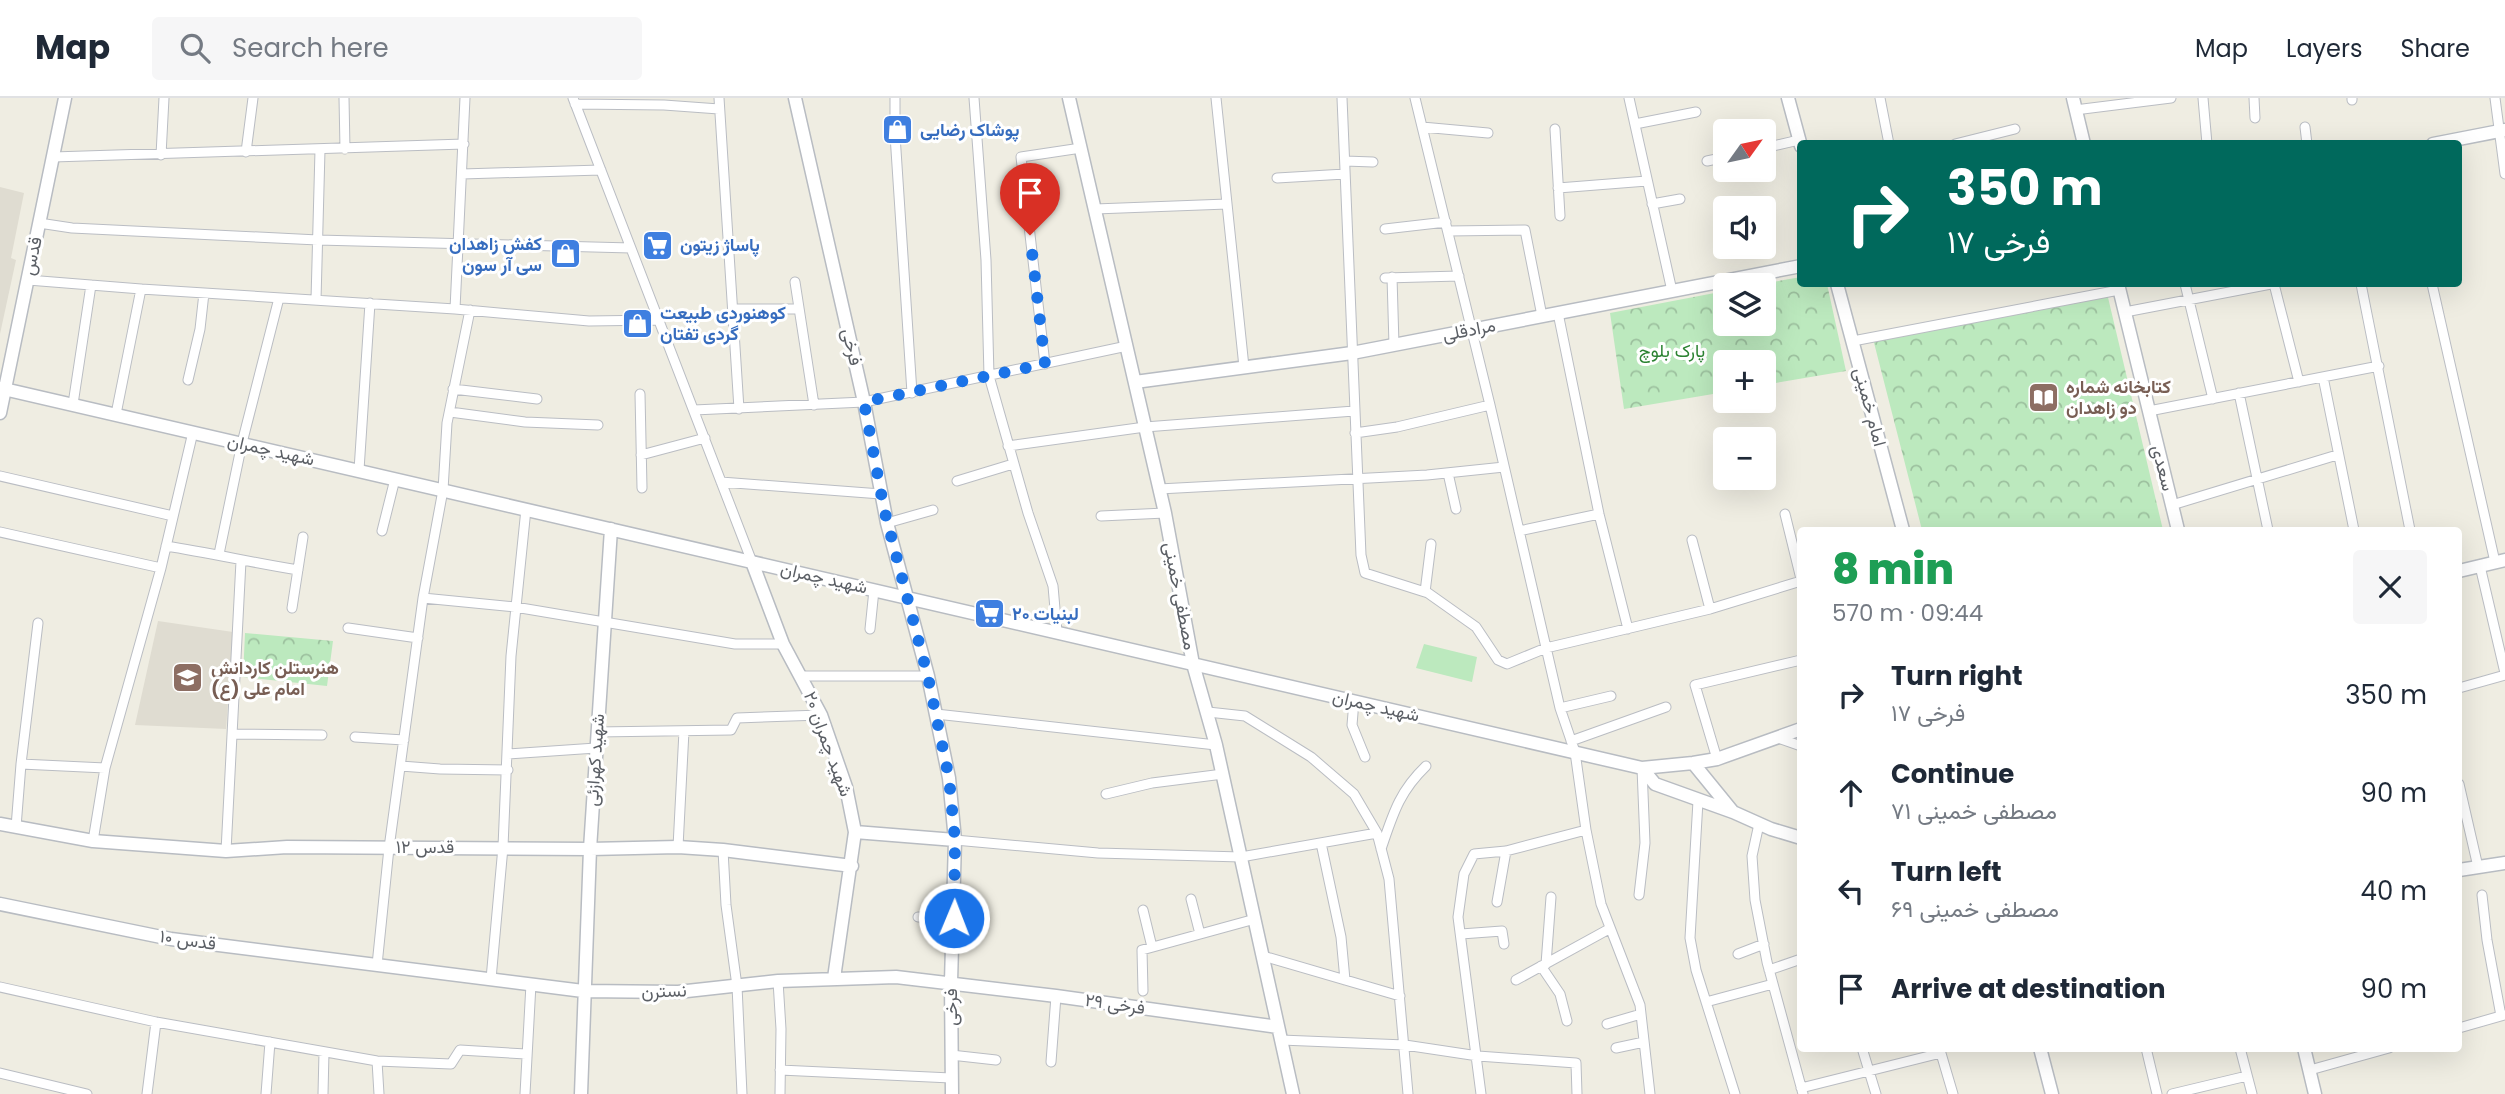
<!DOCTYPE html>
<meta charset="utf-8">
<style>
body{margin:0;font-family:Poppins,Vazirmatn,sans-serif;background:#f6f6f7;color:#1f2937;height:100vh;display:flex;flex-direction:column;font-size:26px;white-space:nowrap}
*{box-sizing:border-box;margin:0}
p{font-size:23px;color:#747a83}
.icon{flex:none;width:38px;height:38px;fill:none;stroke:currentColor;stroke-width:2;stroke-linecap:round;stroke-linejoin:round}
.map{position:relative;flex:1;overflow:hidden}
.side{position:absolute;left:1797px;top:429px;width:665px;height:525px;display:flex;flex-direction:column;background:#fff;border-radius:7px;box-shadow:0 7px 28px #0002}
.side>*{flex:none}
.hud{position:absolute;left:1797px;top:42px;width:665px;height:147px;border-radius:7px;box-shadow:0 7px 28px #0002;background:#00695c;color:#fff;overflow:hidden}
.needle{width:46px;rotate:57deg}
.buttons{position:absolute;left:1713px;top:21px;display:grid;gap:14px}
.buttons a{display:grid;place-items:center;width:63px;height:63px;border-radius:7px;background:#fff;box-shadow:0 7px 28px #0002;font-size:35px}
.pin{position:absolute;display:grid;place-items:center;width:60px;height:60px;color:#fff;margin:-72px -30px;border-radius:50% 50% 50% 0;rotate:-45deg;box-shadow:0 0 7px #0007}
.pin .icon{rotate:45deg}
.me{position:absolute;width:77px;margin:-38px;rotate:1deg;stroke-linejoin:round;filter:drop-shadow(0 0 5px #0008)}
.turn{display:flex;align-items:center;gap:24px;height:147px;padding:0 35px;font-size:32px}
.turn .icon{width:91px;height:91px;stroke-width:2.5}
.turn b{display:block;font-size:49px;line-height:60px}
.round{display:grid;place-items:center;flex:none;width:74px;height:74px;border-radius:7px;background:#f6f6f7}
.overview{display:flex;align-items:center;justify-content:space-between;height:119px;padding:0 35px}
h1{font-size:42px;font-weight:800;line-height:52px;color:#1e9e55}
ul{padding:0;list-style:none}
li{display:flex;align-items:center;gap:21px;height:98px;padding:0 35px}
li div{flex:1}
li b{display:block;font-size:26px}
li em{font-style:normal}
header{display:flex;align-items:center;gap:42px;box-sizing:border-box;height:98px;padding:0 35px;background:#fff;border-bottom:2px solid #e0e1e3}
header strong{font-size:33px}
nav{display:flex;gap:38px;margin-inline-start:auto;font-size:24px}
.search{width:490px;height:63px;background:#f6f6f7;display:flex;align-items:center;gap:18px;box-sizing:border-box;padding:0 24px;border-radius:7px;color:#747a83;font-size:26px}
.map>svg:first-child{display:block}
.education{fill:#dfdcd1}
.forest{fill:url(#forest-crowns)}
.garden{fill:#bce9be}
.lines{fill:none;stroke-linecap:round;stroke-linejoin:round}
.street-casing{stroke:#babdc3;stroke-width:11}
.secondary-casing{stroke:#b8bcc2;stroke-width:15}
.street{stroke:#fff;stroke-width:9}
.secondary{stroke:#fff;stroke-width:12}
.route{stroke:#1a73e8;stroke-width:12;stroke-dasharray:0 21.6}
.labels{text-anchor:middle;stroke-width:6;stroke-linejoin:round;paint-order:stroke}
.shop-label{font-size:18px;font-weight:bold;fill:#366cbe;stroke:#fff;text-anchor:start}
.street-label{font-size:18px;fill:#5b5f65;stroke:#fff}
.park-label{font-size:18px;fill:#2c8332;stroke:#fff}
.education-label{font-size:18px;font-weight:bold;fill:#785e54;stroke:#fff;text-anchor:start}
</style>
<header>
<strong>Map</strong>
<div class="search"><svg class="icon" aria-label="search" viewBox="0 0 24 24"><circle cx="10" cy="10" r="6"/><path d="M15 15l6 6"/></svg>Search here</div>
<nav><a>Map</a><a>Layers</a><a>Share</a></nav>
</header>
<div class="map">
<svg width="2505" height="996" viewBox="0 0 2505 996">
<defs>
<pattern id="forest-crowns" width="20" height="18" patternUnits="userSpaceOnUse" patternTransform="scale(1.75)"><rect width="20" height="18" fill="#bce9be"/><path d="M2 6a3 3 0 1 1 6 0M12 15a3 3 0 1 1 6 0" fill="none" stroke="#9cc09e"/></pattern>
</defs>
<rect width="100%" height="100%" fill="#efede2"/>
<path class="education" d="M0 89 24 95 11 160 16 162 0 236Z
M158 523 233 534 226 631 135 627Z"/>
<path class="forest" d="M1801 179V186H1827L1846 273 1764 287V264H1726L1725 294 1624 311 1610 215 1725 193 1726 226H1764V187H1756Z
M2106 191 2163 432H1922L1872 237Z
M245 535 333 543 327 588 243 579Z"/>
<path class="garden" d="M1424 546 1477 559 1472 584 1416 570Z"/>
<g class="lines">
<defs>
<path id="street" d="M344 0 345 51
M573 0 752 464
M719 0 739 311
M895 0V37L912 295
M974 0 986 162 989 278 1028 415 1053 488 1057 534
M1216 0 1244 269
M1342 0 1361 457 1365 475 1428 495 1476 529 1498 562 1507 566 1546 550 1710 511 1801 483
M1415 0 1490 307 1560 610 1575 654 1586 732 1601 806 1640 907 1650 996
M1629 0 1672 193
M1880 0 1889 46
M2203 0 2207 46
M2254 0 2255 20
M2352 0V2
M2495 0 2505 76
M575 6 664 7 719 11
M2075 12 2171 0
M1635 26 1696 14
M1422 29 1488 35
M2305 29 2307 46
M1555 31 1560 118
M1955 46 2015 31
M1764 50 1799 42
M246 54 253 0
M161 57 164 0
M53 59 464 46
M1345 63 1373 64
M1707 63 1726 59
M462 76 601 72
M1277 80 1345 76
M1558 90 1647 83
M1652 106 1680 101
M1095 111 1227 106
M39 125 72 130 318 142 631 150
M1385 131 1446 124
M1448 133 1525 132 1542 218
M1392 179 1394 247
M1385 180 1459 178
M28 182 141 191 455 211 589 223 659 222
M795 184 814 307
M2185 186 2213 301
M2274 186 2299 284
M2361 186 2410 432
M2432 186 2495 464
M316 202 320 52
M455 211 465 0
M733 211H798
M2125 214 2271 186
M1558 215 1599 416 1628 531
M1853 243 2119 192
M1045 266 1021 59 1081 50
M2323 279 2354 432
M188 282 200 231 204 195
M453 291 537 301
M2239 295 2268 432
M640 296 642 390
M73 306 91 187
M694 312 864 304 1127 248
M2149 313 2379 268
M450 314 525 324 598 327
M116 316 141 191
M1355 335 1397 329 1490 307
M1008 348 1145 329 1354 313
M641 357 705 340
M359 372 370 205
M1448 375 1456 411
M0 378 173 418
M957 383 1013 366
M721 384 881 396
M1159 391 1427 377 1504 369
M2172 407 2337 357
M1785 416 1801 481
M1101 418 1165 415
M887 425 933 412
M382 433 395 381
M1519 433 1599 416
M0 434 161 470
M1692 442 1710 511
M166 448C211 455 254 465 298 472
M219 456 242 345 279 200
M2480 468 2505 575
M1425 494 1431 446
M423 500 515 509 735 546H783
M292 510 303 439
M348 530 418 540
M870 531 874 492
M802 578H928
M2459 590 2505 577
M1354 603 1352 627 1365 659
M1560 610 1611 598
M1208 614 1245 618 1311 659 1354 696 1377 735 1389 781 1408 996
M936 616 1216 647
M597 634 731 632 737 620 821 617
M232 636 322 637
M355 639 404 642
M1778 640 1801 648
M1571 643 1666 609
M508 656 596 650
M1717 661 1695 587 1801 562
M21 666 105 670
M401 668 440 671 508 672
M2459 686 2478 769
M1106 696 1152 685 1223 676
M1698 703 1690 840 1696 872 1735 996
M1759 726 1752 758 1755 802 1767 864 1803 996
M16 729 21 666 38 525
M955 742 1098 755 1241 759 1377 735
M93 743 105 670 161 470 193 334
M1321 745 1341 839 1345 882
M678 749 684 633
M1381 751C1393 716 1399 694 1426 668
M723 752 726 807 737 888 742 996
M226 753 241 463
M1639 797 1645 745 1642 670
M2482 797 2487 842 2501 918
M1191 801 1200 836
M1497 804 1506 753
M1143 812 1152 849
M918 819 954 820
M1461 836 1502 833 1504 846
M1738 856 1764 846
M1263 858 1400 898
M1546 866 1551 799
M377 867 389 750 423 500 443 392 447 325 470 212
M1541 868 1560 896 1567 923
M1769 872 1801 861
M491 881 503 749 511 558 526 411
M1516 882 1609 831
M778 883 781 931 780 996
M0 889 156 924 377 963 451 966 460 952 526 956
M1143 893 1142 852 1255 821
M1706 904 1773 886
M1607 926 1641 916
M2459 930 2504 917
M1281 942 1405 947 1478 958 1576 965 1577 996
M1616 950 1644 944
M1862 950 1876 996
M2146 950 2157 996
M2240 950 2252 996
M1940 952 1953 996
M951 957 996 962
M377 963 379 996
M1051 964 1056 898
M780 972 951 980
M2310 972 2389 950
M0 975 87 996
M1801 990 1941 955
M147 996 156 924
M266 996 270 944
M323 996 324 954
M525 996 531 886
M1481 996 1458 819 1464 776 1474 756 1506 753 1586 732
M2172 996 2247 978"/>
<path id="secondary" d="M795 0 864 304 887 425 928 578 949 680 955 742 951 884 952 996
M1069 0 1165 415 1193 566 1216 647 1293 996
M1788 0 1801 48
M2073 0 2084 46
M2433 46 2505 32
M1837 186 1903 432
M2118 186 2178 432
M1135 284 1352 255 1801 168
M0 290 1642 670 1655 686 1733 714 1771 731 1801 740
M0 315 65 0
M752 464 783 546 821 617 846 689 855 734 834 880
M2459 473 2505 462
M1693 665 1733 714
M1642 670 1693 665 1717 661 1801 631
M0 726 93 743 226 753 287 749 590 751 678 749 723 752 852 768
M855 734 955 742
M2459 772 2505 765
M0 806 171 841 583 893 678 894 778 883 896 879 1056 898 1278 929
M2040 950 2052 996
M2304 950 2315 996
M581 996 590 751 611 431"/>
</defs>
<use href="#street" class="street-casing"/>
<use href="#secondary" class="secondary-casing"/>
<use href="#street" class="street"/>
<use href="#secondary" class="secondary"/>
</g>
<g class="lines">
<path class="route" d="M954 820 955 742 949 680 928 579 884 411 864 304 1045 266 1030 137"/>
</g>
<defs>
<symbol id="shop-square" viewBox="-11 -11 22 22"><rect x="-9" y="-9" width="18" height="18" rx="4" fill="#3f7fe0" stroke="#fff"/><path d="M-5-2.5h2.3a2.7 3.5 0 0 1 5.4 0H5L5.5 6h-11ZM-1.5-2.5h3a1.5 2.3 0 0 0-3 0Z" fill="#fff"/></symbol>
<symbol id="supermarket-square" viewBox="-11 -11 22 22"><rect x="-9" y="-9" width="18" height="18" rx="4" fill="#3f7fe0" stroke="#fff"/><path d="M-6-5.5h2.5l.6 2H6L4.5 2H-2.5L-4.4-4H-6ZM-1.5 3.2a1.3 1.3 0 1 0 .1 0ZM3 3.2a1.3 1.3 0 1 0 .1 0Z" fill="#fff"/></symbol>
<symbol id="library-square" viewBox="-11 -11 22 22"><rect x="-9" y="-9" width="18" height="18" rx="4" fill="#8d6e63" stroke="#fff"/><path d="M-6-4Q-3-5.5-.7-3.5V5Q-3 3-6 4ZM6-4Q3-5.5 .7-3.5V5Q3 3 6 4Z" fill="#fff"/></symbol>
<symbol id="school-square" viewBox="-11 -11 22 22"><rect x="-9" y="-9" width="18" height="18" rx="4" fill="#8d6e63" stroke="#fff"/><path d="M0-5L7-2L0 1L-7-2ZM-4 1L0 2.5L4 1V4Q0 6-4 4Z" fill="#fff"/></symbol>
</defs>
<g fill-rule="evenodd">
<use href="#shop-square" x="880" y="14" width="35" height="35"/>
<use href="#supermarket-square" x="640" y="130" width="35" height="35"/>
<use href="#shop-square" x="548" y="138" width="35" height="35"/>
<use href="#shop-square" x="620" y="208" width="35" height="35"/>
<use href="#library-square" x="2026" y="282" width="35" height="35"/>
<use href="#supermarket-square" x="972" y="498" width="35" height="35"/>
<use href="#school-square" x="170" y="562" width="35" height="35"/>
</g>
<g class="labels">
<g class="shop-label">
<text x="920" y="38">پوشاک رضایی</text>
<text x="542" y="152" text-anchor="end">کفش زاهدان<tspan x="542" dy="21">سی آر سون</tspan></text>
<text x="680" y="153">پاساژ زیتون</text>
<text x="660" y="221">کوهنوردی طبیعت<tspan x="660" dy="21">گردی تفتان</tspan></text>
<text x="1012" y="522">لبنیات ۲۰</text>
</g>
<g class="street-label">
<text transform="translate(32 158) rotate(-78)" y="6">قدس</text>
<text transform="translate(1469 232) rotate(-11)" y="6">مرادقلی</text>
<text transform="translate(852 249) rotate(77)" y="6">فرخی</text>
<text transform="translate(1870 309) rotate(75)" y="6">امام خمینی</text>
<text transform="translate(271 352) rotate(13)" y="6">شهید چمران</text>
<text transform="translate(2163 370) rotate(76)" y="6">سعدی</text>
<text transform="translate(824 480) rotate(13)" y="6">شهید چمران</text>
<text transform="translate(1180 498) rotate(79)" y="6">مصطفی خمینی</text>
<text transform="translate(1376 608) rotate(13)" y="6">شهید چمران</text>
<text transform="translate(828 646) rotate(70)" y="6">شهید چمران ۲۰</text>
<text transform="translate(595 662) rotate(-86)" y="6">شهید کهرازئی</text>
<text x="425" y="755">قدس ۱۲</text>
<text transform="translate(188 842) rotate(8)" y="6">قدس ۱۰</text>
<text transform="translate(664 893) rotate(-2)" y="6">نسترن</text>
<text transform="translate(1115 906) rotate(8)" y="6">فرخی ۲۹</text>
<text transform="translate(951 909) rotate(-90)" y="6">فرخی</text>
</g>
<g class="park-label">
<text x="1672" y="259">پارک بلوچ</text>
</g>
<g class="education-label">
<text x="2066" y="295">کتابخانه شماره<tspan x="2066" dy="21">دو زاهدان</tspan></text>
<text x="211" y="576">هنرستلن کاردانش<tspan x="211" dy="21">امام علی (ع)</tspan></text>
</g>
</g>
</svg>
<div class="buttons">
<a><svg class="needle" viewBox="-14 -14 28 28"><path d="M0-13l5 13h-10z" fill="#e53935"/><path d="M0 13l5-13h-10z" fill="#747a83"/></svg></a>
<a><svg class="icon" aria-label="sound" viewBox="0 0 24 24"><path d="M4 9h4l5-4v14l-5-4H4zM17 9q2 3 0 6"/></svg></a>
<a><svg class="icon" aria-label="layers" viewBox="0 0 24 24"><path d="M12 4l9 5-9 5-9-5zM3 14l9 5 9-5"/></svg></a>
<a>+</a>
<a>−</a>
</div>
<div class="pin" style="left:1030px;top:137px;background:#d93025"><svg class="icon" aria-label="arrive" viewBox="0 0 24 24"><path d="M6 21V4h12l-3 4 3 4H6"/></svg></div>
<svg class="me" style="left:954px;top:820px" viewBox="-20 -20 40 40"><circle r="17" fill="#1a73e8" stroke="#fff" stroke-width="3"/><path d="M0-11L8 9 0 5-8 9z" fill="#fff"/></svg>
<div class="hud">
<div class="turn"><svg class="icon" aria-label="right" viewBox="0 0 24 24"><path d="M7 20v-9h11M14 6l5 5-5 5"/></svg><div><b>350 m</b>فرخی ۱۷</div></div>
</div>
<section class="side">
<div class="overview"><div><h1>8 min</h1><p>570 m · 09:44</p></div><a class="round"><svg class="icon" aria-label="close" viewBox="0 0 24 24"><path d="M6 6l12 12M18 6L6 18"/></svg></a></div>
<ul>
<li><svg class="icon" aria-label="right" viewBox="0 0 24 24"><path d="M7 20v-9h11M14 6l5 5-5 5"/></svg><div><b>Turn right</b><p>فرخی ۱۷</p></div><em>350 m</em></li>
<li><svg class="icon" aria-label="ahead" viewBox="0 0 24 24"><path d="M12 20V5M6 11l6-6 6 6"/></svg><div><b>Continue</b><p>مصطفی خمینی ۷۱</p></div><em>90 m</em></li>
<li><svg class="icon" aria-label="left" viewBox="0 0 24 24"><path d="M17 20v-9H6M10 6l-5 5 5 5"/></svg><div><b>Turn left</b><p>مصطفی خمینی ۶۹</p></div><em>40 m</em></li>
<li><svg class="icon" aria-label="arrive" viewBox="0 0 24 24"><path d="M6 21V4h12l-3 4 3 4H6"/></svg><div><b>Arrive at destination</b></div><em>90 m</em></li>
</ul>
</section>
</div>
